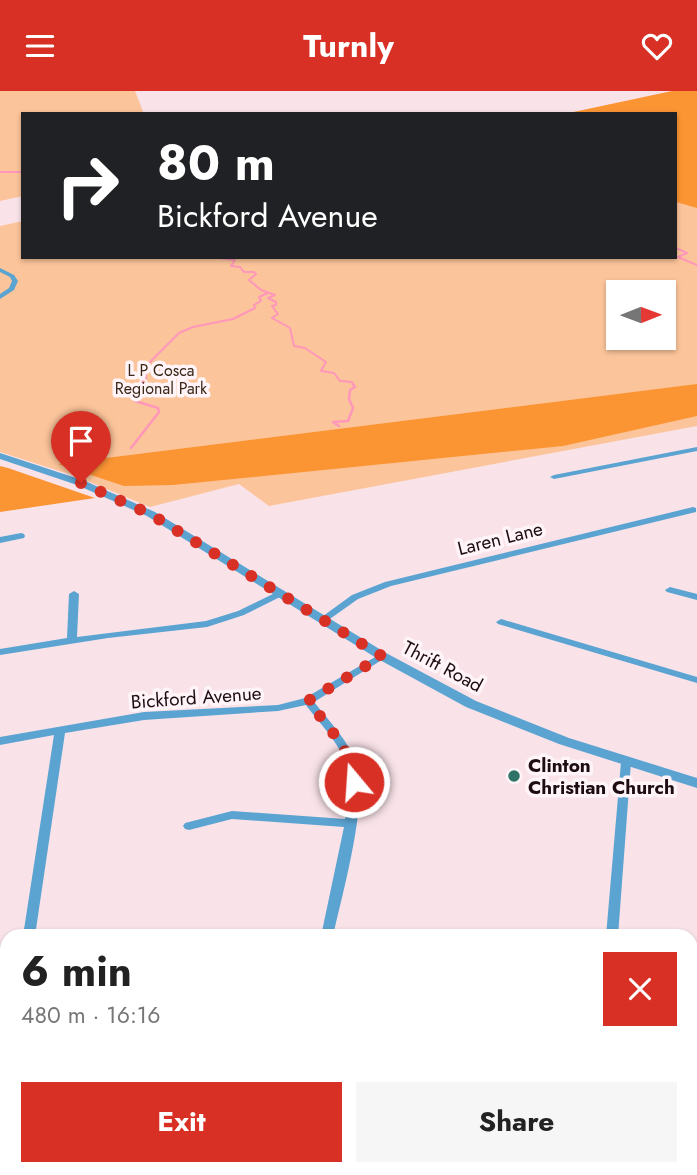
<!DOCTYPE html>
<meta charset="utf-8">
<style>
body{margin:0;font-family:Jost,sans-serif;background:#f6f6f6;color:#222;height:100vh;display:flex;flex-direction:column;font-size:26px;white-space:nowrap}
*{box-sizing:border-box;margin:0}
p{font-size:23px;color:#767676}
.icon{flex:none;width:38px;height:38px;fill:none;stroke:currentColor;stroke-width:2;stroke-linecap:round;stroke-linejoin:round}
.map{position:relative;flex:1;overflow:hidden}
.sheet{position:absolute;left:0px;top:838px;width:698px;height:247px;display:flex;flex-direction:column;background:#fff;border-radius:21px 21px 0 0;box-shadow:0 2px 5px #0004}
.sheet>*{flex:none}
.top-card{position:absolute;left:21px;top:21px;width:656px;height:147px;border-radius:0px;box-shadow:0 2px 5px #0004;background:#202124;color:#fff;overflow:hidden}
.needle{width:46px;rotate:89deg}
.fabs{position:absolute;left:606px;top:189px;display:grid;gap:14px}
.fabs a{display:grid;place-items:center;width:70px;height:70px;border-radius:0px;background:#fff;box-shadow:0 2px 5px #0004;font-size:35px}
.pin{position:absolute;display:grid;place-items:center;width:60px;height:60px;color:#fff;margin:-72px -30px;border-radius:50% 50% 50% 0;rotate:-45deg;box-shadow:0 0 7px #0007}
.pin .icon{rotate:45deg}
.me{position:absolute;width:77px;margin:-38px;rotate:342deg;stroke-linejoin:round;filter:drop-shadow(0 0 5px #0008)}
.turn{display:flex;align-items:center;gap:24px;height:147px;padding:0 21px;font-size:32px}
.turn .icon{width:91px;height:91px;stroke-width:2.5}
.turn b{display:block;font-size:49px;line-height:60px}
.round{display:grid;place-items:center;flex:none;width:74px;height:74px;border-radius:0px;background:#f6f6f6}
.summary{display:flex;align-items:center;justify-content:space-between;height:119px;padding:0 21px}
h1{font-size:42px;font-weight:700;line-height:52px}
.button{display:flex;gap:14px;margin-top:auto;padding:14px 21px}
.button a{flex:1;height:80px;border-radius:0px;background:#d93025;color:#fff;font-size:28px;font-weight:700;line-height:80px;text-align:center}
.button a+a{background:#f6f6f6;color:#222}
header{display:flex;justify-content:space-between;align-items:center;height:91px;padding:0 21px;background:#d93025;color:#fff;font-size:32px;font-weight:700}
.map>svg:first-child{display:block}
.green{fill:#fcc49a;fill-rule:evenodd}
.forest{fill:#fb9534}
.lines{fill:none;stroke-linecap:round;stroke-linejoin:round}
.stream-far1{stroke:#fe97b9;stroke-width:2}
.stream{stroke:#fe97b9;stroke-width:2.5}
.minor{fill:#5ba3d1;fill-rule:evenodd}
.tertiary{fill:#5ba3d1;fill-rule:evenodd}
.route{stroke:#d93025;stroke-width:12;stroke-dasharray:0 21.6}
.poi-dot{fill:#2e7366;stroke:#fff4f7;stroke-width:2.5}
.labels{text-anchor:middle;stroke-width:7;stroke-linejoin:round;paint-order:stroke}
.far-park-label{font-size:16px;fill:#392617;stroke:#fff4f7}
.street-label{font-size:19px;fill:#1d0c12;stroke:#fff4f7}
.poi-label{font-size:19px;font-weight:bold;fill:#1d0c12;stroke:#fff4f7;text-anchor:start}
</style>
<header><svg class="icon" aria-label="menu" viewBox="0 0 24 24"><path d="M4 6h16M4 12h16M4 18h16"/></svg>Turnly<svg class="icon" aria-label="heart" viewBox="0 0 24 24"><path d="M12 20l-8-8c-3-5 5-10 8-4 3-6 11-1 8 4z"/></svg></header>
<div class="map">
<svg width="697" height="1084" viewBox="0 0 697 1084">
<rect width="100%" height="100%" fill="#f9e3e9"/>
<path class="green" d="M0 0H135L144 23H23V105L0 110Z
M676 107 697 113V335L269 415 239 393 150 416 75 385 0 361V135L23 130V166H676ZM618 201H663V247H618Z"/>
<path class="forest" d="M672 0H697V117L676 111V23H564Z
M697 293V325L563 355 173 394 124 395 58 373Z
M0 375 8 377 95 407 0 421Z"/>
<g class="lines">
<path class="stream-far1" d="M0 81H23
M676 157 687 162 678 166 697 174
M211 166 235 169 231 175 240 176 244 181H254L256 183 249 189 261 199 275 204 268 207 276 211V214L272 215 278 223 272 227 290 237 294 255 305 257 326 271 321 280 334 282 340 290 352 291 354 295
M139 295 146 287 145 276 179 242 193 236 233 228 255 217 254 214 261 210 259 206 268 202"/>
<path class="stream" d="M339 335 333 331 348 330 353 317 349 308 350 299 355 296 353 293
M131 357 159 321 158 317 135 310 133 302 141 293"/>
<path class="minor" d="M0 177 14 184 18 190 14 199 0 208V203L9 197 12 190 10 186 0 181Z
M697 356V360L554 388 550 386 554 384Z
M693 416 696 417V421L391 495 358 508 327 530H321L319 528 352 504 385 491Z
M21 442 24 443 25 445 24 447 0 452V446Z
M670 496 697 503V509L667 501 665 499Z
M281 499 284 500 286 502 284 504 244 524 207 536 108 547 0 564V558L67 547 69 503 74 500 79 503 77 546 206 530 238 520Z
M501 528 697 586V592L498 533 496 531Z
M382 562 385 563 387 565 385 567 314 611C329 630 349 650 357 674 368 712 342 804 333 845H321L344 736 232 728 189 739 185 738 183 735 185 732 232 720 345 728C347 710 351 690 346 673 339 651 319 632 306 614L278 620 144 629 65 642 35 845H23L54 644 0 654V646L144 621 278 614 305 607Z
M626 667 630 668 631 671 618 845H606L621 671 622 668Z
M0 930H7V942H0Z
M691 1003H697V1015H691Z
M599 1078H613L612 1084H598Z"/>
<path class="tertiary" d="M0 362 85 390 155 421 386 562 476 610 569 647 697 687V697L559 653 466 616 378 568 147 425 77 394 0 368Z"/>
</g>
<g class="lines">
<path class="route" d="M81 392 150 423 382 565 308 610C326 634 353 660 354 691"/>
</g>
<circle class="poi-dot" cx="514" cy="685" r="7"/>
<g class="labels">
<g class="far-park-label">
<text x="161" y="285">L P Cosca<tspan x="161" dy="18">Regional Park</tspan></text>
</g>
<g class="street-label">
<text transform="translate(500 447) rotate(-14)" y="7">Laren Lane</text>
<text transform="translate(443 575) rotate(28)" y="7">Thrift Road</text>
<text transform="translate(196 606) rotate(-4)" y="7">Bickford Avenue</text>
</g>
<g class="poi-label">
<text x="528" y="681">Clinton<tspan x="528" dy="22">Christian Church</tspan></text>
</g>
</g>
</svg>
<div class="fabs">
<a><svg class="needle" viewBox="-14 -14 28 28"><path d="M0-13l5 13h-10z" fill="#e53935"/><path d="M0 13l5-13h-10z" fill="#767676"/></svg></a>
</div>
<div class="pin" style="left:81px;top:392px;background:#d93025"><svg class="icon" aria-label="arrive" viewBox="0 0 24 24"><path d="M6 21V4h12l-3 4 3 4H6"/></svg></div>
<svg class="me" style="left:354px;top:691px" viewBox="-20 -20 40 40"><circle r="17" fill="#d93025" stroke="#fff" stroke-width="3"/><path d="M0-11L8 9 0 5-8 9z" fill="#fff"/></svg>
<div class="top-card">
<div class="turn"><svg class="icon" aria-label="right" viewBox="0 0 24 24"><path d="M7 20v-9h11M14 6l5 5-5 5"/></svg><div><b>80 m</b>Bickford Avenue</div></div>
</div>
<section class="sheet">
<div class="summary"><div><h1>6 min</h1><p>480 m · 16:16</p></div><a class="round" style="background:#d93025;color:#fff"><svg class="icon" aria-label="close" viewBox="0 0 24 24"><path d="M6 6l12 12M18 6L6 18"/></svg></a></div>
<div class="button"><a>Exit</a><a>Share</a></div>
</section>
</div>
